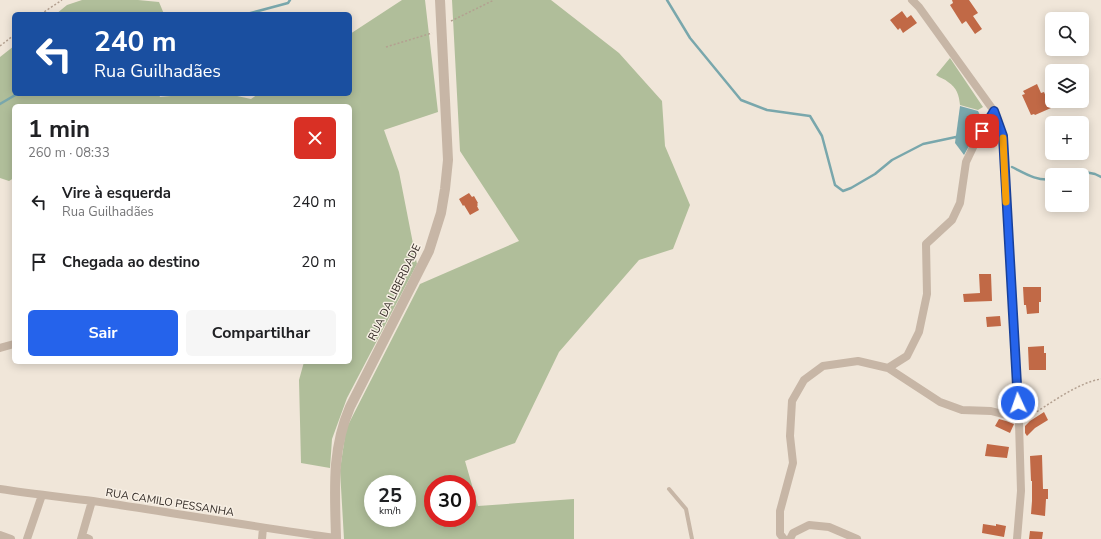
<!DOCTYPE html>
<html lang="pt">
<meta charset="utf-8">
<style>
body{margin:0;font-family:"Nunito Sans",sans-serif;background:#f6f6f6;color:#202124;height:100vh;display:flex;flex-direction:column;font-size:15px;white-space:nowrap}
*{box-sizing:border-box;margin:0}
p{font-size:13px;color:#757577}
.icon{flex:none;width:22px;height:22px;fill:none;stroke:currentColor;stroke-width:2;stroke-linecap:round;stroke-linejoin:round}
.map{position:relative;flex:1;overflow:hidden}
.drawer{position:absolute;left:12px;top:104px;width:340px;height:260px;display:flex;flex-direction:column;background:#fff;border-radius:6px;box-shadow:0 2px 10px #0003}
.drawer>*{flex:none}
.guide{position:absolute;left:12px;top:12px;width:340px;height:84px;border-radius:6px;box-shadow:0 2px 10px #0003;background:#1a4fa0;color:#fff;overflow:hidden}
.tools{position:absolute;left:1045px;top:12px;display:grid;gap:8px}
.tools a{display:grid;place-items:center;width:44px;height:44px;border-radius:6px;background:#fff;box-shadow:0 2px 10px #0003;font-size:20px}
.speed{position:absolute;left:364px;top:475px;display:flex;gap:8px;font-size:20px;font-weight:700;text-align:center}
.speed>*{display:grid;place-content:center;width:52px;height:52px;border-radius:50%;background:#fff;box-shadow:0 2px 10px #0003;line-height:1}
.speed small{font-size:10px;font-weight:400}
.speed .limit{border:6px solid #d22;background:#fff;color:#111}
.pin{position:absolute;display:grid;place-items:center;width:34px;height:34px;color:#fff;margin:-17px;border-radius:8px;box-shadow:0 2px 6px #0006}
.me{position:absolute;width:44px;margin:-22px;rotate:357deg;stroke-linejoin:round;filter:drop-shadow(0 0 3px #0008)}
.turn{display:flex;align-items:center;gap:14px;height:84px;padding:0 16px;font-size:18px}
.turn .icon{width:52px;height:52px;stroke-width:2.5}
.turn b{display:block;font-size:28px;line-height:34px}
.round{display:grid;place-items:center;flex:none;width:42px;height:42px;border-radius:6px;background:#f6f6f6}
.summary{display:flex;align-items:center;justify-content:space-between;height:68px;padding:0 16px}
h1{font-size:24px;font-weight:700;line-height:30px}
.cta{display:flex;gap:8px;margin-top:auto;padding:8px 16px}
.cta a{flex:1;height:46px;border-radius:6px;background:#2563eb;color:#fff;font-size:16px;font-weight:700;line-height:46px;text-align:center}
.cta a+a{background:#f6f6f6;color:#202124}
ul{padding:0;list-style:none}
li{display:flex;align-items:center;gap:12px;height:60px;padding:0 16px}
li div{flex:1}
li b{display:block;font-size:15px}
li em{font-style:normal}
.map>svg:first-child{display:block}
.green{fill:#b0be9a;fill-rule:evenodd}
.water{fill:#79a7ac}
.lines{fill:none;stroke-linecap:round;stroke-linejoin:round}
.stream{stroke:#79a7ac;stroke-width:2.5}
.building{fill:#c16946}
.path{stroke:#b3a090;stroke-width:1.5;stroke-dasharray:2 2;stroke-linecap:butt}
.service{stroke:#c7b6a6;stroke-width:4}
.minor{stroke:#c7b6a6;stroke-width:8}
.tertiary{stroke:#c7b6a6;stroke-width:10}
.route-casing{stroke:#184099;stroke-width:10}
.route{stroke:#2563eb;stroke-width:7}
.slow{stroke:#f59e0b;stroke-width:7}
.labels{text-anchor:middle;stroke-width:3;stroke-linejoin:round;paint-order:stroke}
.street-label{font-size:11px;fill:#332b26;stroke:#f8f0e5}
</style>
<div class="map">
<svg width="1101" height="539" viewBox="0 0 1101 539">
<rect width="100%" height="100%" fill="#f0e6d9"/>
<path class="green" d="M82 0H138L159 2 164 14H56L67 5Z
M402 0H425L438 112 384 130 399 172 417 264 347 398 332 439 330 468 301 463 299 380 304 362H350V106H14V178L9 181 0 178V57L14 46V94H159L160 97 192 94H228L251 99 258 94H350V34Z
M452 0H551L619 53 662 101 665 146 690 205 673 249 639 260 559 352 515 443 465 461 478 506 574 499V539H344L340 470 346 429 420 284 519 241 460 151ZM373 484H407V518H373ZM433 484H467V518H433Z
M950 58 983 107 978 110 960 105C959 95 957 88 948 82 945 79 940 78 936 75Z"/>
<path class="water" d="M960 106 978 111 981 117 980 126 964 155 955 143Z"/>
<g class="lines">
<path class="stream" d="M667 0 690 38 741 100 767 110 810 116 822 136 835 185 843 191 851 188 875 174 892 160 923 144 956 137 957 138
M247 14 288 3 290 0
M0 104 17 94
M1012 167C1024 173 1038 182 1052 179
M1065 175 1075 170 1095 174 1101 177"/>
</g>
<path class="building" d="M952 0H969L978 13 973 16 982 29 975 34 966 21 962 24 950 5 953 3Z
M902 11 907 18 911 15 917 23 903 33 900 28 898 30 890 20Z
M1037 84 1041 93 1044 92 1051 108 1035 115 1034 114 1031 115 1022 95 1025 94 1023 91Z
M469 193 472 197 474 196 478 203 477 204 478 205 477 206 479 210 470 215 464 205 463 206 459 199Z
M979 274H991L992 301 964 302 963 294 980 293Z
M1023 287H1041V302H1039V313L1027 314 1026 305H1024Z
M1000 316 1001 326 987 327 986 317Z
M1044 346V353H1046V370H1029L1028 347Z
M1044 412 1048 420 1035 428 1027 436 1025 433V426L1030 421Z
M999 419 1006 421 1014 424 1010 433 995 426Z
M987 444 1009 447 1007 458 985 456Z
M1042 455 1043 489H1048V499H1046L1045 516 1031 514 1032 501V481H1031L1030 456Z
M983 524 996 526V524L1006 526 1004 537 982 533Z
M1030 531 1043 532 1042 539H1029Z"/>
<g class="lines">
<path class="path" d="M41 14 62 0
M451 21 494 0
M0 46 14 35
M386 47 432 33
M1027 418C1048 405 1077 383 1101 379"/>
<path class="service" d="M669 489 686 509 692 539"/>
<path class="minor" d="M912 0 919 7 994 111 1003 136 1019 423 1021 491 1017 539
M0 348 14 344
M888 368 907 356 919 332 927 294 926 244 952 220 960 203 966 162 976 141 994 111
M0 489C31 494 62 497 93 501 174 513 255 527 336 538
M0 535 11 539
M82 536 89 539
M27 539 42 495
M81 539 92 501
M262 539 263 528
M784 539 780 534V511L793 463 790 436 792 401 804 380 823 366 858 361 888 368 940 402 962 410 991 411 1018 418
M790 539 793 533 809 525 829 527 857 539"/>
<path class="tertiary" d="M336 539C335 492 331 451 350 407L429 251 441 213 445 189 448 160 440 0"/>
</g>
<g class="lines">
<defs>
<path id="route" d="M982 131 994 111 1003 136 1018 403"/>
</defs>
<use href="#route" class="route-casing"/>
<use href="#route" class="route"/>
<path class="slow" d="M1003 138 1006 202"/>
</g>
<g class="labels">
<g class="street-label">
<text transform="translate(394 292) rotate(-64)" y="4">RUA DA LIBERDADE</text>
<text transform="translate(170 502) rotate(9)" y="4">RUA CAMILO PESSANHA</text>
</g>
</g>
</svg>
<div class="tools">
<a><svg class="icon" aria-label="search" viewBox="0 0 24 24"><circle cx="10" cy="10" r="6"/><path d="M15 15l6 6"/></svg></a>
<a><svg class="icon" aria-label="layers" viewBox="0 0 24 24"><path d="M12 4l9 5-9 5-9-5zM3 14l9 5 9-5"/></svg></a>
<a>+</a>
<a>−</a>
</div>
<div class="speed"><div>25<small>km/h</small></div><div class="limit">30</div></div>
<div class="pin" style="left:982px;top:131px;background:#d93025"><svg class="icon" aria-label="arrive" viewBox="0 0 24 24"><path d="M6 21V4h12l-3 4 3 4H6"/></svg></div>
<svg class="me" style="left:1018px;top:403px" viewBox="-20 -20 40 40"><circle r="17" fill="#2563eb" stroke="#fff" stroke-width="3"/><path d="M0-11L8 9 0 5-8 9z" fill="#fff"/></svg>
<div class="guide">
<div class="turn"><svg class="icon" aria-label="left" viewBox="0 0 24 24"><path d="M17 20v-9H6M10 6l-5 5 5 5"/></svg><div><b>240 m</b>Rua Guilhadães</div></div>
</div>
<section class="drawer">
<div class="summary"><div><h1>1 min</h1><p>260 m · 08:33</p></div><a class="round" style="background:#d93025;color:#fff"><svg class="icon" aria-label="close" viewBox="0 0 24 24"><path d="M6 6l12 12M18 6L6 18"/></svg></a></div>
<ul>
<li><svg class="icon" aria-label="left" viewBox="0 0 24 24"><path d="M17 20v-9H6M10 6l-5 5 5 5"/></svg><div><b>Vire à esquerda</b><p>Rua Guilhadães</p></div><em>240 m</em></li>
<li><svg class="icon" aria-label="arrive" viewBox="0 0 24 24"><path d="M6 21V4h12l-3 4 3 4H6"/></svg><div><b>Chegada ao destino</b></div><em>20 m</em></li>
</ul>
<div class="cta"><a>Sair</a><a>Compartilhar</a></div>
</section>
</div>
